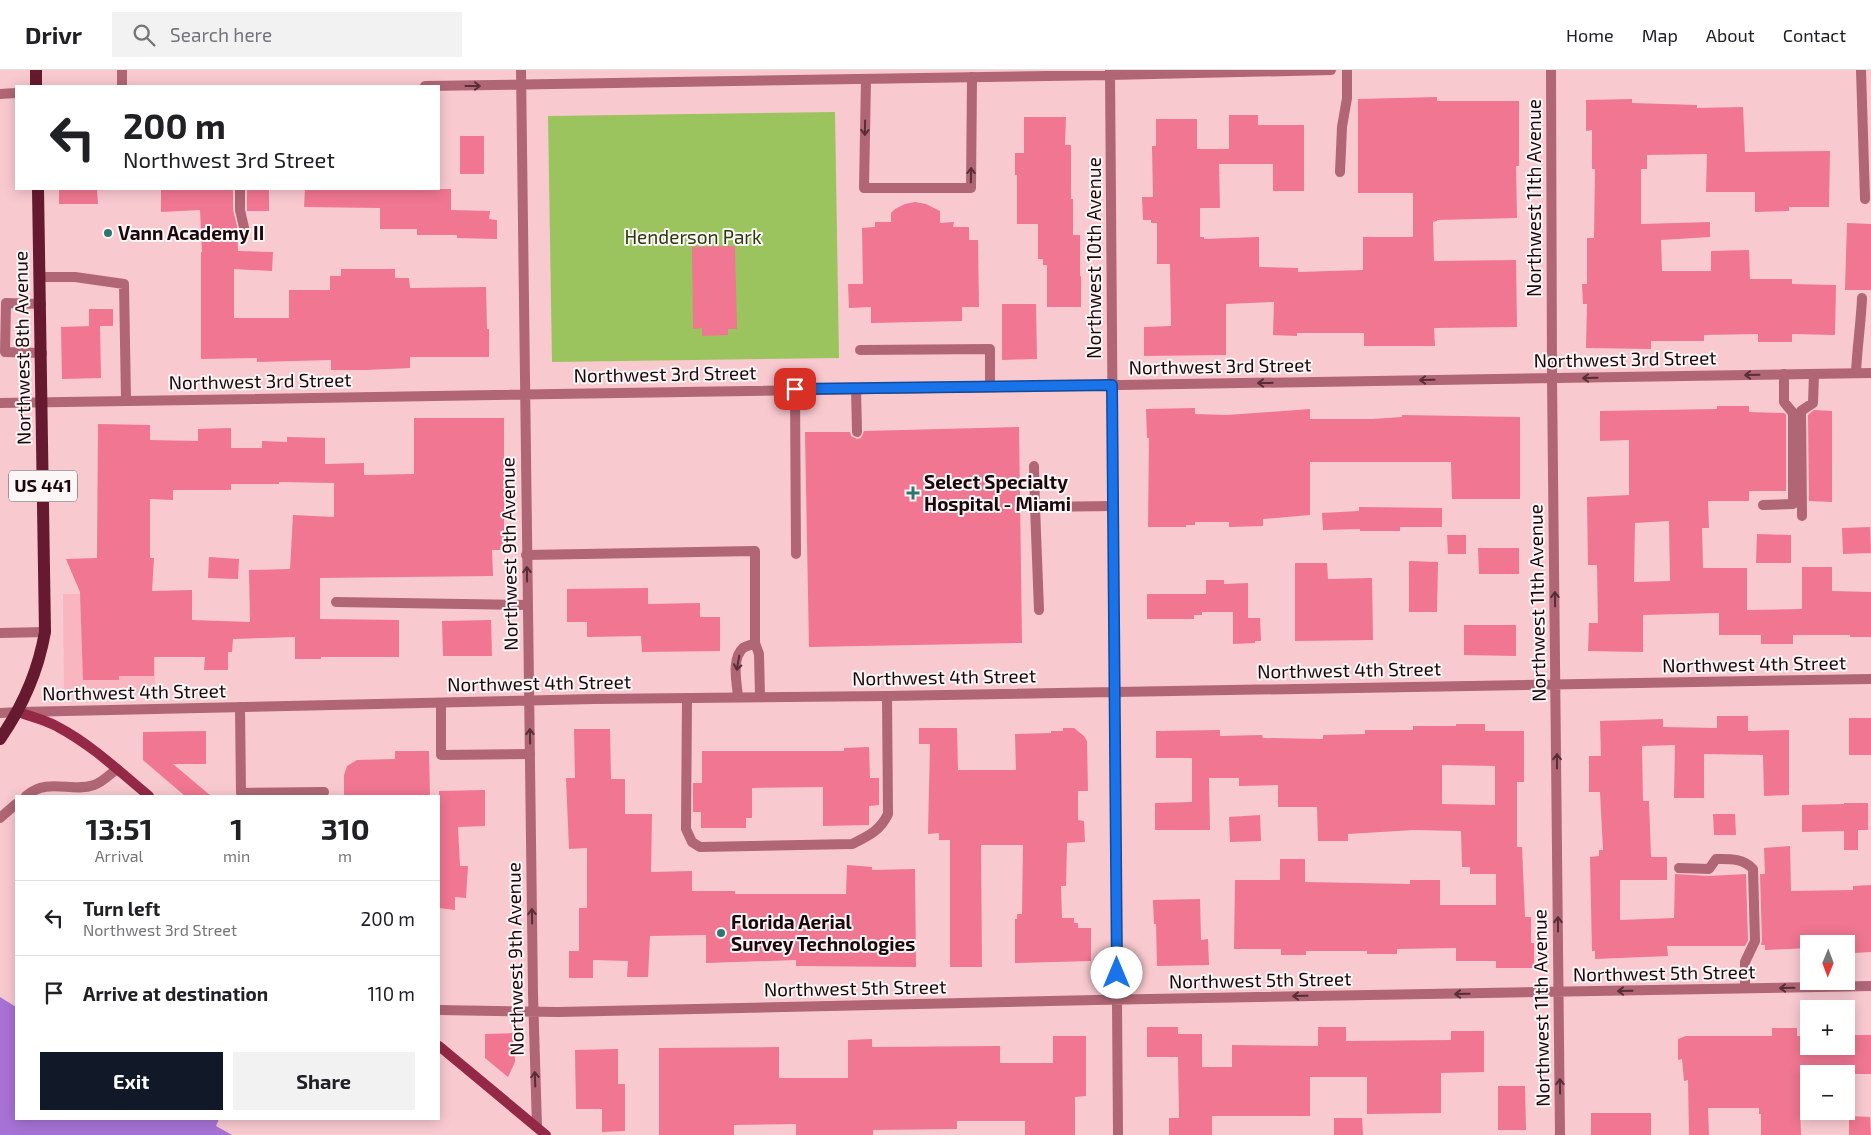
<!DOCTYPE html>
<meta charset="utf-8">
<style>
body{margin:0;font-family:"Exo 2",sans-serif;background:#f2f2f2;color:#202124;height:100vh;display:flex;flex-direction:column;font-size:19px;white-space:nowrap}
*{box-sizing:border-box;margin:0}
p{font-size:16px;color:#757577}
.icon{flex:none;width:28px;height:28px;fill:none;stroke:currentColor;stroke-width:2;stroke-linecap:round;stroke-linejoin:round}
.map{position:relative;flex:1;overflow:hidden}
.drawer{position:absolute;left:15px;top:725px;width:425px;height:325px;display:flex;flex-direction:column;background:#fff;border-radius:0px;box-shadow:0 2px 12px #0003}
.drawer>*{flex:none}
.banner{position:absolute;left:15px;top:15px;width:425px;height:105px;border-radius:0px;box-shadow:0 2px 12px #0003;background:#fff;color:#202124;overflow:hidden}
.needle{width:32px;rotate:181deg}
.controls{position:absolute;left:1800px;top:865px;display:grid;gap:10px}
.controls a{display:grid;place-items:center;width:55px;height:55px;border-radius:0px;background:#fff;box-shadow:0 2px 12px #0003;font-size:25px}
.pin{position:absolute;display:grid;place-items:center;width:42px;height:42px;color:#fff;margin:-21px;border-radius:10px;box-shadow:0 2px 8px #0006}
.me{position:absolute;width:55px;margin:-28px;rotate:0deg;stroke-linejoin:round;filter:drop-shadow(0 0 4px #0008)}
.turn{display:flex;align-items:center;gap:18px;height:105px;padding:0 25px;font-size:22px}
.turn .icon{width:65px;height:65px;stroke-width:2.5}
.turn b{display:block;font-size:35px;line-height:42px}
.eta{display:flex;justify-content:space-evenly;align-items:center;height:85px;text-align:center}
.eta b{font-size:30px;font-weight:700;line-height:35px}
.primary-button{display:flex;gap:10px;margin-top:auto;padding:10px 25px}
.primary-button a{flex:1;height:58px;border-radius:0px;background:#111827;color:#fff;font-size:20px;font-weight:700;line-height:58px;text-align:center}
.primary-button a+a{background:#f2f2f2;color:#202124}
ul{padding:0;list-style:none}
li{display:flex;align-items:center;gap:15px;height:75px;padding:0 25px;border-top:1px solid #e0e0e0}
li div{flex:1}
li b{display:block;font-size:19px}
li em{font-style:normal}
header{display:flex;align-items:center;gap:30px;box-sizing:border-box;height:70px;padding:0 25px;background:#fff;border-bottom:1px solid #e0e0e0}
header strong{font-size:24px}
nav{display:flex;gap:28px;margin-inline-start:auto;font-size:18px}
.search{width:350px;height:45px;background:#f2f2f2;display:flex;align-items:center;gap:12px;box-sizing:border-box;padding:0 18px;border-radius:0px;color:#757577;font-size:19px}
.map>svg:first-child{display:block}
.built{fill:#f9b6c1}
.green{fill:#9bc45e}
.water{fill:#a772d5}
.building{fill:#f07691;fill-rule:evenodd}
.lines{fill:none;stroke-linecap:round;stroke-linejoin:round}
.service{stroke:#b06675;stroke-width:10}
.minor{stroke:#b06675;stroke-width:10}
.tertiary{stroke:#b06675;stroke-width:10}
.secondary{stroke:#942847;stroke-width:10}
.primary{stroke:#651a2f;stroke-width:12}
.oneway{stroke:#572e36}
.route-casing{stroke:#114b97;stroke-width:12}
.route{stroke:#1a73e8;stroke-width:9}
.poi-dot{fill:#2e7670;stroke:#fdf6f7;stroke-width:2}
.labels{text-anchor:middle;stroke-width:4;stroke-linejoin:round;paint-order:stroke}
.shield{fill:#fdf6f7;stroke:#5f4f52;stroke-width:1}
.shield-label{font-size:18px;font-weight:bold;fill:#1b080c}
.street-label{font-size:19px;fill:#1b080c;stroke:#fdf6f7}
.poi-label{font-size:19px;font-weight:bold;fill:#1b080c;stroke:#fdf6f7;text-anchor:start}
.park-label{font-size:19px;fill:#293b0c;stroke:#fdf6f7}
</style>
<header>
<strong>Drivr</strong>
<div class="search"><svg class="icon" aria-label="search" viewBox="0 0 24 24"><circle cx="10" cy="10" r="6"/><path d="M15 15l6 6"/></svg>Search here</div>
<nav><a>Home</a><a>Map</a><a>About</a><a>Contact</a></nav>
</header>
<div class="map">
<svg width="1871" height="1065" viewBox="0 0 1871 1065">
<rect width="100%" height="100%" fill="#f9c9d0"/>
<path class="built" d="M155 523V623L64 622 63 524Z"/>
<path class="green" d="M835 42 839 288 552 292 548 46Z"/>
<path class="water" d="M0 927 16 937V1049H219L216 1056 232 1065H0Z"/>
<path class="building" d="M1437 27V31H1519V96H1516L1517 148 1437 150V151L1433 152 1434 191 1516 190 1517 257 1434 258 1435 276H1364V263H1297V266L1273 265 1274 232 1226 234V285L1144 286V257L1171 256 1170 194H1157V153H1151V150H1143L1142 127H1153L1152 76H1156V49H1197V79H1229V45H1258V55H1304V121H1273V94H1219L1220 138H1200V167H1204V169L1259 167V197L1298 198V202L1363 200V167H1413V123H1358V29Z
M1632 29V33L1697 35V38L1743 37 1745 82 1830 81 1829 137H1789V141L1755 142V122H1706L1707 84 1647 85V99H1641V154L1710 152V167L1661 170 1662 201H1711V181L1749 180 1750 209H1792V214L1836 215 1835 265 1792 264V272H1758V264L1704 265V271H1651V279L1586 278 1587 234H1583L1582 214H1587V168H1594L1595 99H1592V60L1586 61V30Z
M1024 47H1066L1065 75H1071V129H1073V165H1080V206H1081V237H1047V195H1043V189H1038V154H1017V105H1015V83H1024Z
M460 66H484V104H460Z
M59 119H97L98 134H59Z
M161 119H233V140L237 156 238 181 273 182 272 201 234 199V248H289V220H330V206H341V199H395V208H409L410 218 486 217 487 259H489V287H410V298L366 300H331V290L257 292V288L201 289V182H202L200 140 161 142Z
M247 119H269V141H247Z
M305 119H451V140L490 141 489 149 497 150V169L457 168V165H417V159H380V138L304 137Z
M915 132 926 134 940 141V153L954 152 953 157H969V170H978L979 237H962V251L871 253V237L849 238 848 214H863L862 158 875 157V152H891V143L895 139 905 134Z
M1847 153 1871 154V220H1845Z
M735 176 737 259H728V265L702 266V258L693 259 692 177Z
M1002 234H1036L1037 289 1002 290Z
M89 239H113V256H100L101 308 62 309 61 257 92 256H89Z
M1717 336H1749V342L1784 343 1786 345V421H1749V431H1708L1709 458H1702L1703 498H1747V540L1802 539V497H1832V521L1871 522V567H1850V565H1793V574H1761V565H1719V543L1643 545V582L1588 581 1589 553H1598L1597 495H1588L1587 427 1629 425V370L1600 371V341L1717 339ZM1669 451 1670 511 1634 512 1635 453Z
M1195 338V344L1227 345 1310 339V349H1372L1402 347V345L1520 347V429H1452L1451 392H1310V445L1263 449V456L1229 457V452H1195V455H1186V457H1148L1149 368H1147L1146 339Z
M1814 340 1832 341V432L1809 431 1808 345Z
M414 348H504V480H492L493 506 320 508V549L399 550V587H321V589H295V567L233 569 232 582H228V600H204L205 587H154V606H119V610H83L80 522 66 489 97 488 98 354 150 355V370L198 371V359L231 358V378H262V371L287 372V367L325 368V394L364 393V405L414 404ZM279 412 334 413V447L293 445 290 499 249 500 250 552 192 550V520L152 521 154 488H150V429L173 430V420H231V414H279Z
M1019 357 1022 573 809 577 805 362H850L851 366 857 369 861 368 864 361Z
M1359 437 1442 438V457H1400V461H1360V459L1323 460 1322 443 1359 441Z
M1870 457 1871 483 1843 484 1842 458Z
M1757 464 1791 465V493H1756Z
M1447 465H1466V484H1448Z
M1478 478H1519V504H1479Z
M209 487 239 489 238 509 208 508Z
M1409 491 1438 492 1437 542H1409Z
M1295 493H1327L1328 509 1372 508 1373 570 1295 571Z
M1206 510H1224V514L1248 513V548H1260L1261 571H1255V573L1233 574V542H1202V545H1194V549H1147V524H1206Z
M648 518V534L700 533V547H720V581L642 582 641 566 587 567V552H567V519Z
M491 550 492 586H443L442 551Z
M1464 555H1516V586L1464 585Z
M1717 646H1748V661L1789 660V725L1764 726 1763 685 1704 684V728H1674L1675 675 1642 676 1643 731H1649L1651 787H1667V810H1620V850L1674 848 1675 804 1709 806 1746 804 1748 870 1745 876H1667L1668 886 1595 889V881H1592L1590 787 1599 786V780H1603L1600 722H1589V686H1601L1600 651 1663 649V657L1717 658Z
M1849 648H1871V685H1849Z
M1456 654H1485V661H1524V712H1517V777H1522L1525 847H1531V873H1534V898H1496V891H1456V878L1397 879V884H1367V881H1306V885H1281V879H1234L1235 810H1280V789H1305V812L1410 814V810H1440V835H1496V804H1470V797H1462L1461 761 1414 760 1348 764V771H1318L1317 737H1278V715L1239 716V708H1209L1210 760H1155V733L1192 732V688H1156V661L1220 660V666L1262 665 1263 668 1323 669V665L1365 664V660H1413V656H1456ZM1442 695 1495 696V735L1442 734Z
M919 658H957L958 700H1016L1015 664 1051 663V661H1063V658H1074L1084 666 1087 671 1088 721H1078V750L1084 751 1085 772 1067 773 1066 816H1061L1062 848H1074V853H1078V858H1091V891L1015 893V849H1017V844H1022L1023 775H981L982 897H950V770H939V763L928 764 930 674H919Z
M574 659H610L611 709H625V744H652L651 802 692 801V821H735V824H846L847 795 872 797V800L915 799 916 897 796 896V890L706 893V865L650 866 648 907H627L628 891 593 890V908H569V881H579V838H587V778L569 779 566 708H575Z
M206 661V694H173L211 726H185L143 690V662Z
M869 677 870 708H879V735L869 736V755L823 756V717L752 718V748H746V758H701V742H693V713H702V681H844V678Z
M395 681H429L430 726 344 725V705L347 696 357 690 395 689Z
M485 720V756L458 757 460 796H468L466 828 455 827V840L439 838V721Z
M1844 733H1868V760H1858V780H1844V761L1802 762V735L1844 734Z
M1713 744H1735L1736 765H1714Z
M1260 745 1261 771 1230 772 1229 747Z
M1790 776 1791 821 1853 820V816L1871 815V882L1854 883V874H1809V878L1765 880V875H1761L1762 871 1760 804H1765L1764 778Z
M1200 829 1201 870 1208 869 1209 895 1157 896 1156 854H1154L1153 830Z
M1147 957H1178V964H1202V997H1232V975L1318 976V957H1346V971L1451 970V961H1484V1002L1441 1003V1043L1367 1044V1007H1310V1046H1212V1065H1169V1048H1179L1178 987H1147Z
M1772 958H1797V966H1809V976H1852V965H1871V1004H1809V1035H1800L1801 1065H1761V1044H1759V1038H1708L1709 1065H1689L1688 1010 1684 1011 1682 989 1678 990V969L1686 966H1772Z
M514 963 515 992 508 1007 485 988V964Z
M1053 966H1086V1026L1075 1027V1065H1025V1051H957V1059L873 1060V1065H796V1054L734 1055V1065H659V978L779 977V1008H848V970L872 969V977L1000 976V993H1053Z
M618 979V1014H625V1061L602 1062V1039H576L575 980Z
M1498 1016H1525L1526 1060H1498Z
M1591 1043H1651V1065H1591Z
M1849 1046 1870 1047 1871 1065H1849Z
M1334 1048H1362L1363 1065H1334Z"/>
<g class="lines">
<path class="service" d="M1861 0 1865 129
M866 9 864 118H971L972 7
M122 16V0
M1340 102 1342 57 1347 28V0
M240 119V140L245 162
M40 207H75L124 214 126 330
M41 234 6 233 5 282 42 283
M860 280 990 279V316
M1856 303C1857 278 1861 253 1862 228
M856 318 857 362
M795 319 796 484
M1034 396 1035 437
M1763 435 1793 434V343L1784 332V304
M1802 446 1801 341 1813 333 1814 304
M526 485 755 481V573
M336 532 527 535
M1039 540 1035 437 1114 436
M0 563 45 562
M738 627C737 613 731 589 743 578 746 576 751 575 755 573L759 584 760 627
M687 628 686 759 692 772 700 777 852 774C868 766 880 761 888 744L887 626
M441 633V685L530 684
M240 637 241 723 324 722
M26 726C48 707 71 723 94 715 103 712 110 704 117 699
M0 748 16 734
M1679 798 1709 799 1716 789C1729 789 1743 788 1753 799L1755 871 1745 892V918"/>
<path class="minor" d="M521 0 533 924 537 1057
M1110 0 1118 1065
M1551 0 1552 308 1560 1065
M425 16 1110 5 1331 0
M0 24 16 23
M0 333 1871 303
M21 642 594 629 887 626 1871 609
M439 940 558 942 1095 930 1871 916"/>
<path class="tertiary" d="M0 643 18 642"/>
<path class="secondary" d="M18 642C32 647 46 650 58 657 92 675 120 702 149 726
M439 976 546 1065"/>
<path class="primary" d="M36 0V16
M0 669C23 636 38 602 45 562L38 119"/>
</g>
<defs><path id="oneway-shaft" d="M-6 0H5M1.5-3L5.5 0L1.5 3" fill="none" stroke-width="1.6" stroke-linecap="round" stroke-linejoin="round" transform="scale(1.25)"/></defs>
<g class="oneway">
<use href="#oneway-shaft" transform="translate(473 16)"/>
<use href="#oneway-shaft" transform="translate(865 58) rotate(91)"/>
<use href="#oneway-shaft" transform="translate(971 105) rotate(-89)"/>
<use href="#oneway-shaft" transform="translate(1752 305) rotate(179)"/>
<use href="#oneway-shaft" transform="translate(1590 308) rotate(179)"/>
<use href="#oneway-shaft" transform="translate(1427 310) rotate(179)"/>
<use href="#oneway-shaft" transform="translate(1265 313) rotate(179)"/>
<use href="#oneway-shaft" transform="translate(527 504) rotate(-91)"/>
<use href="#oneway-shaft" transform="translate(1555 529) rotate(-91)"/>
<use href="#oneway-shaft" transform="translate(738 593) rotate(100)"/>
<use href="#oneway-shaft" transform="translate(530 666) rotate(-91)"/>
<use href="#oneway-shaft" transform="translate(1557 691) rotate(-90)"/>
<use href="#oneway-shaft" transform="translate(532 846) rotate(-91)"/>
<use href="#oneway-shaft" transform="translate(1558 854) rotate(-90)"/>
<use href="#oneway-shaft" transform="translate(1787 918) rotate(179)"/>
<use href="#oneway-shaft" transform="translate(1625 921) rotate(179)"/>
<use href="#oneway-shaft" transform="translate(1462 924) rotate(179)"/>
<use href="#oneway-shaft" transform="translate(1300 926) rotate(179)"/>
<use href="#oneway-shaft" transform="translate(535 1009) rotate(-92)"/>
<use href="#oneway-shaft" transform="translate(1560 1016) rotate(-91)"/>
</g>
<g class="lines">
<defs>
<path id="route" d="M795 319 1112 315 1117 903"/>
</defs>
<use href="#route" class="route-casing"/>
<use href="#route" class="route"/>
</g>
<g class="poi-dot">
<circle cx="108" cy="163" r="5"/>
<path d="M910.5 415.5h5v5h5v5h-5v5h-5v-5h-5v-5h5z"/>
<circle cx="721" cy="863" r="5"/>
</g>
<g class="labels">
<rect class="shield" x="9" y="400.5" width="68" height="31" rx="4"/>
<g class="shield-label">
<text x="43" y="422">US 441</text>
</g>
<g class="street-label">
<text transform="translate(1534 128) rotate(-90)" y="7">Northwest 11th Avenue</text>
<text transform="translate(1094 188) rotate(-90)" y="7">Northwest 10th Avenue</text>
<text transform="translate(22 278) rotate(-91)" y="7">Northwest 8th Avenue</text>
<text transform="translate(1625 289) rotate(-1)" y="7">Northwest 3rd Street</text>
<text transform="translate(1220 296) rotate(-1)" y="7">Northwest 3rd Street</text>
<text transform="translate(665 304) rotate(-1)" y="7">Northwest 3rd Street</text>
<text transform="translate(260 311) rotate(-1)" y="7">Northwest 3rd Street</text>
<text transform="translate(509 484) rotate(-91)" y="7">Northwest 9th Avenue</text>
<text transform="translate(1537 533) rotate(-91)" y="7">Northwest 11th Avenue</text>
<text transform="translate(1754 594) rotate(-1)" y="7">Northwest 4th Street</text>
<text transform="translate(1349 600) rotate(-1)" y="7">Northwest 4th Street</text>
<text transform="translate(944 607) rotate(-1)" y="7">Northwest 4th Street</text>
<text transform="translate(539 613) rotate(-1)" y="7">Northwest 4th Street</text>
<text transform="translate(134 622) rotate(-1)" y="7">Northwest 4th Street</text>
<text transform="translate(515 889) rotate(-91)" y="7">Northwest 9th Avenue</text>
<text transform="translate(1664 903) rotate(-1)" y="7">Northwest 5th Street</text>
<text transform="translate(1260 910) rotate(-1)" y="7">Northwest 5th Street</text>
<text transform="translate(855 918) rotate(-1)" y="7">Northwest 5th Street</text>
<text transform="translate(1541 938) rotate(-91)" y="7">Northwest 11th Avenue</text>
</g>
<g class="poi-label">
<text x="118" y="170">Vann Academy II</text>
<text x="924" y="419">Select Specialty<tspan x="924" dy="22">Hospital - Miami</tspan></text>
<text x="731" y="859">Florida Aerial<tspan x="731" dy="22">Survey Technologies</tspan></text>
</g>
<g class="park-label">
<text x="693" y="174">Henderson Park</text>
</g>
</g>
</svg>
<div class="controls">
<a><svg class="needle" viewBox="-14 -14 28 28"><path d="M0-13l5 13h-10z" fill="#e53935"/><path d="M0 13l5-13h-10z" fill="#757577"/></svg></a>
<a>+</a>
<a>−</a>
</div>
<div class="pin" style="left:795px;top:319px;background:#d93025"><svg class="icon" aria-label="arrive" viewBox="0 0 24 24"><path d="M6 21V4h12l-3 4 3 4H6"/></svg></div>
<svg class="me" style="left:1117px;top:903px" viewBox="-20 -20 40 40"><circle r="19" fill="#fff"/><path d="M0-13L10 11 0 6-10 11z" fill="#1a73e8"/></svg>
<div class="banner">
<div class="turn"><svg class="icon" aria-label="left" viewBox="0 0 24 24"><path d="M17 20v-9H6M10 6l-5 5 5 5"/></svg><div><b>200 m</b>Northwest 3rd Street</div></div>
</div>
<section class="drawer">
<div class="eta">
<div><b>13:51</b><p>Arrival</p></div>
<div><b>1</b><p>min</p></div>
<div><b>310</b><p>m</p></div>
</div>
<ul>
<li><svg class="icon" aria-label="left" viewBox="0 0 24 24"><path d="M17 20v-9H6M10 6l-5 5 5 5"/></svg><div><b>Turn left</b><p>Northwest 3rd Street</p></div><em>200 m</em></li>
<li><svg class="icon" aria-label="arrive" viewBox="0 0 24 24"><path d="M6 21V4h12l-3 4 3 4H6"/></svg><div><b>Arrive at destination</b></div><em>110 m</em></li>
</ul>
<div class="primary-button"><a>Exit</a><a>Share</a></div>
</section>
</div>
